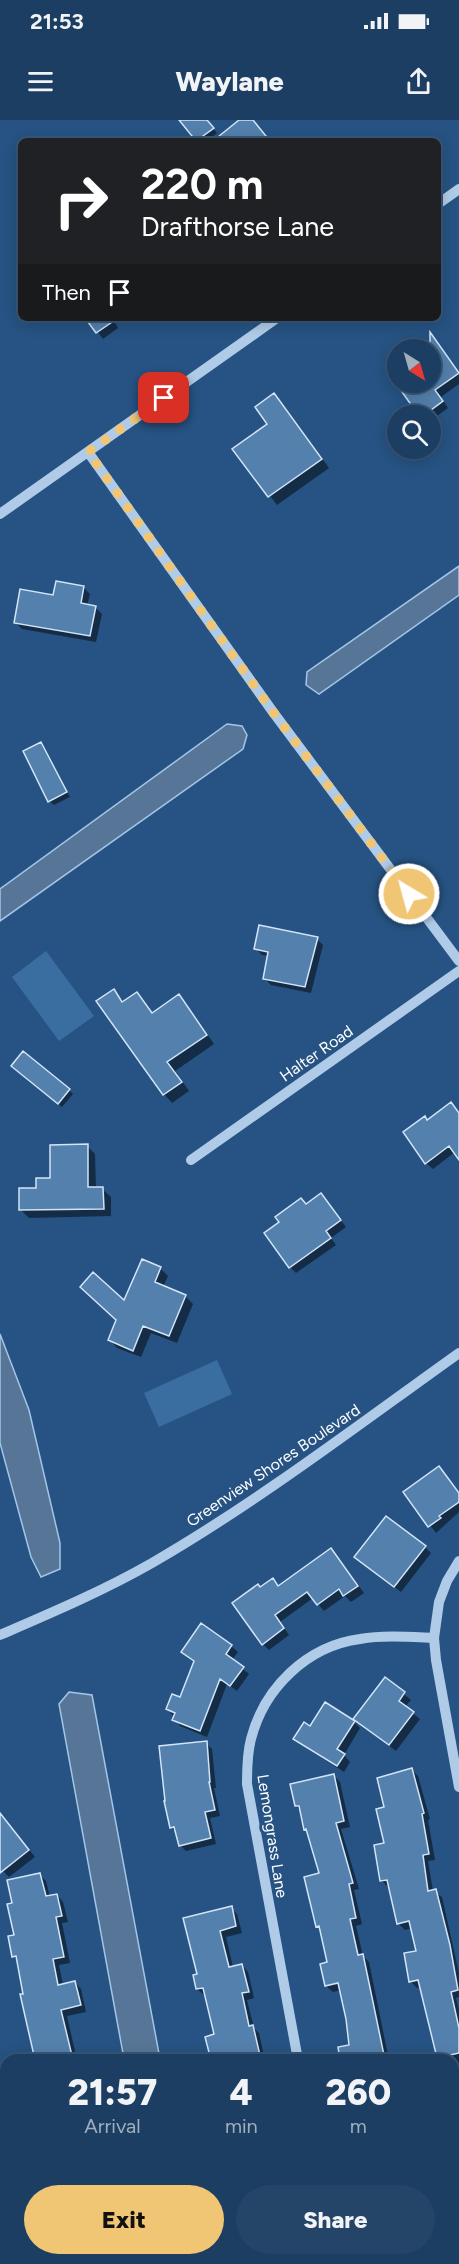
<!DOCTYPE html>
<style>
body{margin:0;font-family:Figtree,sans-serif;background:#254568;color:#f1f3f6;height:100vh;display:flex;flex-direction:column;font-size:22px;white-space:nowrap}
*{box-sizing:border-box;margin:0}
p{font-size:20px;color:#a0aebe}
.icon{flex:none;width:33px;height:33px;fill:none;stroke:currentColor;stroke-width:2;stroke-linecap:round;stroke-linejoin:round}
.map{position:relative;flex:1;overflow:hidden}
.drawer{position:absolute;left:0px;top:1934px;width:459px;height:212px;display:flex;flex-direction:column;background:#1c3e62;border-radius:18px 18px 0 0;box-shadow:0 3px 15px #0003,0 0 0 2px #3a5777}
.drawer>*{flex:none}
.guide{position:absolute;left:18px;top:18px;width:423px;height:183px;border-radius:9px;box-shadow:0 3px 15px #0003,0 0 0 2px #3a5777;background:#202124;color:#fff;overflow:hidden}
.needle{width:39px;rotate:143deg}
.fabs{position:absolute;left:387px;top:219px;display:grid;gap:12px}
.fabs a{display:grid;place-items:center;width:54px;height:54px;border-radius:50%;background:#1c3e62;box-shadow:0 3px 15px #0003,0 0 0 2px #3a5777;font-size:30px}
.pin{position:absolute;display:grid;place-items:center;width:51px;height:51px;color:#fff;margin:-26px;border-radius:12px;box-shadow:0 3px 9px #0006}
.me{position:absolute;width:66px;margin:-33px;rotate:323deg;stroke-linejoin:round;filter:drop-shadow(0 0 4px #0008)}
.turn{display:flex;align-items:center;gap:21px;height:126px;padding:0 24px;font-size:27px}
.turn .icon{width:78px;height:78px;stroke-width:2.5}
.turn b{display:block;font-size:42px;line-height:51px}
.then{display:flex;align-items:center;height:57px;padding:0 24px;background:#0003;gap:12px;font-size:22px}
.eta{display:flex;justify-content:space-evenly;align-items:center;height:102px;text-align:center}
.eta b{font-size:36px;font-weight:800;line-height:42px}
.primary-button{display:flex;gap:12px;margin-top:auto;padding:12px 24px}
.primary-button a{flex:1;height:69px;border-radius:36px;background:#f0c674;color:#111;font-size:24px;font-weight:800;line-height:69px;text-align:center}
.primary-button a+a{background:#254568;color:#f1f3f6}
.status{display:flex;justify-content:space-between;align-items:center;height:42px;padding:0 30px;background:#1c3e62;direction:ltr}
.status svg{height:16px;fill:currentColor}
header{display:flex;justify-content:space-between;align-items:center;height:78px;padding:0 24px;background:#1c3e62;font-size:27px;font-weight:800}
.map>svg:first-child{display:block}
.green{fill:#3b6ea0}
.water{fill:#577697;stroke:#a3c6e7;stroke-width:1.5}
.shadow{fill:#0007}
.building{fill:#5380ac;stroke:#d2e4f6;stroke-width:1.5}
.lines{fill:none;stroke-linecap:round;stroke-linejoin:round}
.minor{stroke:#afcbe7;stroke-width:10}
.route{stroke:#f0c674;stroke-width:10;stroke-dasharray:0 18}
.labels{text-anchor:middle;stroke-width:6;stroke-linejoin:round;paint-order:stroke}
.street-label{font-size:16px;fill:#fff;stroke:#265383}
</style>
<div class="status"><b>21:53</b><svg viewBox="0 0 49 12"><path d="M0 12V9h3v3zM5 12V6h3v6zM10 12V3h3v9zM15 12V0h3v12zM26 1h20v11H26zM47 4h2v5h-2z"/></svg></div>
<header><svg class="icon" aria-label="menu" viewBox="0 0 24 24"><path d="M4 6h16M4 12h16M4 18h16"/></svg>Waylane<svg class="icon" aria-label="share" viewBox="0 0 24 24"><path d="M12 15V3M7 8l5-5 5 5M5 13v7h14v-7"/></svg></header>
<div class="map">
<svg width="459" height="2144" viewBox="0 0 459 2144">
<rect width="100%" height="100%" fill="#265383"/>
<path class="green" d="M46 831 94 896 59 921 12 857Z
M217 1240 232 1274 159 1307 144 1273Z"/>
<path class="water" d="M459 446V475L319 574 306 565 307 552Z
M227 604 242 606 247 615 243 629 0 801V769Z
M0 1214 29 1290 60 1423V1449L41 1457 31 1437 0 1323Z
M69 1572 92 1575 160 1939H124L59 1584Z"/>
<path class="shadow" d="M191 0H206L217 13 207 21H198L185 4Z
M87 198H115L113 199 118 208 103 219Z
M437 223 459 252V264L441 277 448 288 430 301V296H421L392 255 398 251V262H430V230H428Z
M274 275 282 283 329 348 277 385 235 329 269 304Z
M83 467 90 474 87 486 95 487 102 494 96 522 22 509 15 502 54 477Z
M41 624 45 628 70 677 54 685 49 681Z
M317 819 323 825 311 873 271 865 264 858 269 836 262 835 256 829Z
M113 871 124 882 136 874 153 894 178 876 187 885 214 924 175 951 189 971 172 983 164 974 99 882Z
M17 950 69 970 73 974 62 987Z
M451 984 459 993V1036L455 1032 433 1049 426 1043 428 1001Z
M87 1026 95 1034 96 1069H102L111 1077V1096L29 1098 21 1090 37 1070 52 1059Z
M321 1075 346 1107 331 1118 336 1125 296 1153 290 1147Z
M160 1148 168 1156 163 1167 185 1176 193 1184 177 1223 151 1213 141 1237 117 1228 110 1220 125 1183Z
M439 1348 459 1372V1392L436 1413 405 1373Z
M425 1427 431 1433 401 1472 363 1443Z
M331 1429 364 1473 351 1482 345 1476 324 1491 313 1478 280 1502 289 1515 269 1530 263 1524 260 1469 272 1460 279 1467Z
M231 1526 238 1532 232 1540 249 1554 237 1571 227 1564 207 1617 180 1606 168 1589 181 1579 195 1542 183 1532Z
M385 1559 411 1580 405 1587 420 1599 396 1631 362 1605Z
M354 1602 360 1608 344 1635 350 1642 344 1652 302 1625 295 1619 311 1608Z
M206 1623 212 1629 216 1668H214L220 1696 210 1698 216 1724 186 1731 180 1725 177 1714 171 1707Z
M412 1650 418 1656 430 1699 428 1700 435 1740 428 1741 433 1771 442 1777 459 1853V1877L456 1878 459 1890V2061L453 2062V1940H438L421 1867 417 1868 410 1861 418 1832 412 1808 405 1810 398 1803 390 1766 388 1767 381 1760 386 1724V1688Z
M334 1656 340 1662 350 1707 341 1709 359 1769 354 1770 362 1804 356 1806 363 1836 369 1842 389 1940H342L351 1926 341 1870 333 1872 326 1866 329 1843 322 1811 317 1806 321 1754 308 1712 305 1709 301 1691 296 1686Z
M0 1700 9 1705 35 1737 9 1757 0 1748Z
M40 1755 46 1761 50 1777 57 1775 63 1782 68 1802 62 1803 70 1843 59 1845 63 1865 75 1862 81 1869 86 1892 67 1896 77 1940H36L18 1841 14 1837 16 1816 14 1784Z
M231 1788 237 1794 242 1813 226 1817 233 1847 242 1845 248 1852 254 1878 247 1880 254 1908 259 1913 265 1940H212L216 1916 206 1874 204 1875 197 1869 199 1855 185 1799Z
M68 2139H123L124 2144H70Z
M249 2139H300L301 2144H250Z
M378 2139H420L421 2144H379Z"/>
<path class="building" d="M179 0H207L214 8 196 21Z
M239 0H253L270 21H213Z
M85 198H118L96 213Z
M430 212 459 253 435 270 443 281 423 296H419L395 262H430Z
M274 273 322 339 268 377 232 329 267 304 255 287Z
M56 461 84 466 81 483 96 486 90 516 14 503 20 469 53 475Z
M41 622 67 672 48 682 23 631Z
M259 805 318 817 305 867 263 859 268 832 254 829Z
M114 869 122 882 137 872 152 893 179 874 207 915 167 942 182 962 163 975 96 881Z
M23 931 70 969 58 984 11 946Z
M451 982 459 993V1040L449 1026 425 1044 403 1012 425 996 427 1000Z
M88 1024V1067H103L104 1089 19 1090V1068H36V1058H50V1025Z
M321 1073 341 1100 326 1111 331 1118 289 1148 264 1113 279 1102 275 1097 301 1078 306 1084Z
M142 1139 161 1147 155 1162 186 1175 169 1216 143 1206 133 1231 108 1220 116 1200 80 1167 93 1152 124 1180Z
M439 1346 459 1373V1382L439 1396 441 1398 428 1407 403 1372Z
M386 1396 426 1426 394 1467 354 1437Z
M331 1428 358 1466 343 1476 339 1469 317 1485 307 1472 275 1495 284 1508 262 1525 232 1483 258 1464 260 1467 273 1458 278 1466Z
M201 1503 232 1525 226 1534 244 1547 230 1566 220 1559 200 1611 172 1600 175 1593 166 1589 172 1574 180 1577 194 1541 181 1532Z
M385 1557 405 1572 399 1581 414 1592 389 1625 353 1599Z
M325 1582 355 1601 337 1629 345 1634 337 1646 293 1619 304 1602 310 1606Z
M207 1621 210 1662H209L215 1690 205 1692 211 1718 179 1726 174 1707 170 1708 164 1681H165L159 1626Z
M412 1648 424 1693 422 1694 429 1734 423 1735 428 1771 436 1769 450 1825 458 1870 451 1872 459 1908V1933L437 1938 418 1860 409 1862 404 1833 416 1831 409 1801 397 1804 387 1760 380 1761 374 1725 384 1723 376 1689 384 1687 377 1658Z
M334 1654 344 1701 336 1703 353 1763 349 1764 356 1798 350 1799 358 1835 363 1834 385 1940H340L338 1927 349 1925 346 1899 338 1863 325 1866 320 1844 327 1842 319 1806 316 1807 304 1757 319 1753 306 1709 304 1710 299 1686H295L290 1664Z
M0 1693 29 1730 0 1753Z
M40 1753 46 1776 57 1774 62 1796 56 1797 64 1837 53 1839 58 1865 75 1861 81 1885 61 1890 73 1940H35L20 1874H23L16 1836 12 1837 8 1816 14 1815 7 1784 12 1783 7 1760Z
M232 1786 236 1806 220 1811 229 1847 242 1844 249 1872 242 1873 249 1906 253 1905 261 1940H211L205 1917 214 1914 203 1868 196 1869 193 1855 197 1854 183 1798Z"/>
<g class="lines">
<path class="minor" d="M438 84 459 69
M88 332 273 592 459 841
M0 394 277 198
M191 1040 459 851
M459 1441 447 1461 439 1482 434 1518 436 1540 459 1667
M0 1515C51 1493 103 1471 152 1443 259 1381 358 1305 459 1233
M298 1940 247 1664C247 1649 247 1634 251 1619 264 1568 307 1526 360 1519 384 1515 410 1517 434 1518
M0 2005 6 2037
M25 2139 26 2144
M334 2139 335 2144"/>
</g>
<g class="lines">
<path class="route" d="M164 278 88 332 273 592 409 774"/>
</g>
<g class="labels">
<g class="street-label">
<text transform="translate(316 933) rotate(-35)" y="6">Halter Road</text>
<text transform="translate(273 1345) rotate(-34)" y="6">Greenview Shores Boulevard</text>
<text transform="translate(273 1716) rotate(81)" y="6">Lemongrass Lane</text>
</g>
</g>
</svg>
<div class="fabs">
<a><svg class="needle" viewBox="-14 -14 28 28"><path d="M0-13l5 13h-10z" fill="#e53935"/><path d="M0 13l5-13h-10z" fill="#a0aebe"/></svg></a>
<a><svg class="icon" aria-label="search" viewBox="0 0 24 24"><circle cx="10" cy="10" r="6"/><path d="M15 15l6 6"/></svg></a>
</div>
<div class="pin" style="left:164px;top:278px;background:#d93025"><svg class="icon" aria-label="arrive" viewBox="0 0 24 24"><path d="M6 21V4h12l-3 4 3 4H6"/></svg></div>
<svg class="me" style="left:409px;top:774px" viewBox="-20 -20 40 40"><circle r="17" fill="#f0c674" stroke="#fff" stroke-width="3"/><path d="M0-11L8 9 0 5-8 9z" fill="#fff"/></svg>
<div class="guide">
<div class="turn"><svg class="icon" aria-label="right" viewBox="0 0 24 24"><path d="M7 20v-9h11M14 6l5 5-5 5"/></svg><div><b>220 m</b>Drafthorse Lane</div></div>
<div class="then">Then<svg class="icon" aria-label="arrive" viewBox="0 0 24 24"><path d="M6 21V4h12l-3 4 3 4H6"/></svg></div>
</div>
<section class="drawer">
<div class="eta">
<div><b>21:57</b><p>Arrival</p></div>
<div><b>4</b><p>min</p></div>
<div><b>260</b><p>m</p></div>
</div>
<div class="primary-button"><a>Exit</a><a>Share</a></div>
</section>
</div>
